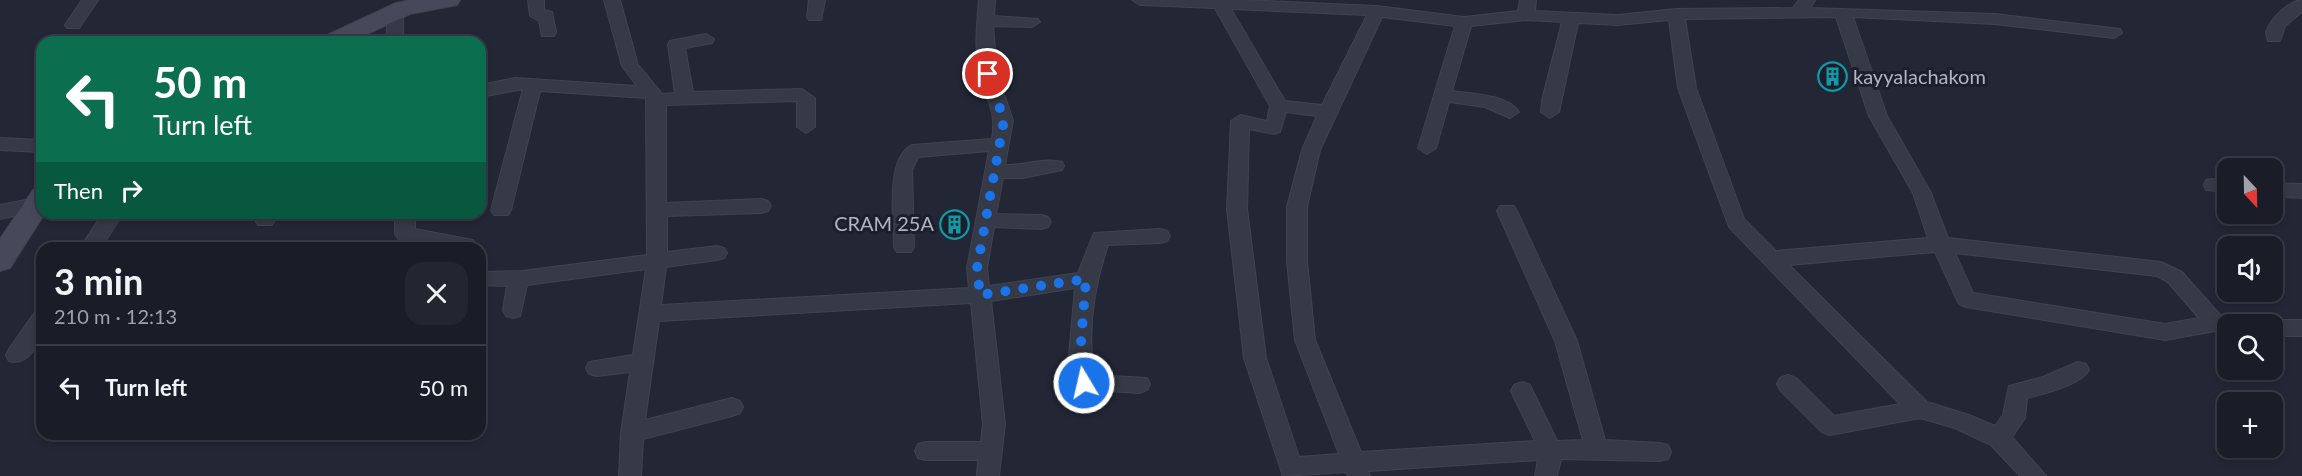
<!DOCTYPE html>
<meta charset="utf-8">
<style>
body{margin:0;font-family:Lato,sans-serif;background:#232630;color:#f1f3f6;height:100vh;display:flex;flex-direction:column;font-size:22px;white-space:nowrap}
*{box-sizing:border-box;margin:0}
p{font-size:20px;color:#9fa2a8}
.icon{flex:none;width:33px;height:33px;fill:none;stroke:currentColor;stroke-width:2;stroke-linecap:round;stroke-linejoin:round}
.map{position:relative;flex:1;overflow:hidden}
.side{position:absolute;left:36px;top:242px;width:450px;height:198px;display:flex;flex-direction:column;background:#1a1d28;border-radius:18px;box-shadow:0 3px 9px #0003,0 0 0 2px #383b45}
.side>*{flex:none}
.top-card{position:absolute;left:36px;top:36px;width:450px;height:183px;border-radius:18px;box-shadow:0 3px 9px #0003,0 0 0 2px #383b45;background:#0b6e4f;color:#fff;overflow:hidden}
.needle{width:39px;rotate:158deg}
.tools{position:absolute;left:2217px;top:158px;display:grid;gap:12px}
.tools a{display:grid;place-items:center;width:66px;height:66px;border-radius:12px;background:#1a1d28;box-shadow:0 3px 9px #0003,0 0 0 2px #383b45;font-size:30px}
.pin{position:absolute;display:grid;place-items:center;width:51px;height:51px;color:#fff;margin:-26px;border:3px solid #fff;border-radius:50%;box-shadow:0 2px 6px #0007}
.me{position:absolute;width:66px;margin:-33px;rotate:351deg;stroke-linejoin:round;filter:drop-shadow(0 0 4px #0008)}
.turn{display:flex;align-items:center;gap:21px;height:126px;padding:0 18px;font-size:27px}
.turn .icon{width:78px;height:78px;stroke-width:2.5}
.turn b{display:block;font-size:42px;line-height:51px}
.then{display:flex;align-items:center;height:57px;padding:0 18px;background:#0003;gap:12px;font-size:22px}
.round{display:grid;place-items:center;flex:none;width:63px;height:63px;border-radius:18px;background:#232630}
.overview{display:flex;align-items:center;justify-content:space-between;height:102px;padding:0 18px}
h1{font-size:36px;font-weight:700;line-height:45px}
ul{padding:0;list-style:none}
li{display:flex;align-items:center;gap:18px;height:84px;padding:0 18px;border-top:2px solid #383b45}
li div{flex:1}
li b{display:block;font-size:22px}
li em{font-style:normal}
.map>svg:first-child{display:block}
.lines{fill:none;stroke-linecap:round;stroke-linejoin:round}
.minor-casing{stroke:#3f4350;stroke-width:2}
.secondary-casing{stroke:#3f4350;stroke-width:2}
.minor{fill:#363a46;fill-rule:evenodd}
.secondary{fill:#454959;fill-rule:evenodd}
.route{stroke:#1a73e8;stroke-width:10;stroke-dasharray:0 18}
.labels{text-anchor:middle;stroke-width:6;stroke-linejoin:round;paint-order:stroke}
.poi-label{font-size:20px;fill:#b1b4c3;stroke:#1c1f2b;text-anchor:start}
</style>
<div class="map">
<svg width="2302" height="476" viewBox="0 0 2302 476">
<rect width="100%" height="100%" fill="#232735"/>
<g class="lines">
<defs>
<path id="minor" d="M82 0H98L79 28H67L65 25Z
M528 0H544V10L552 12 556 32 554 36H542L539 21 530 16Z
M604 0H620L638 65 662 94 675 93 668 45 670 41 706 34 714 39 712 43 685 48 693 92 802 89 815 98V127L806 133 797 127V101L666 105V203L761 199 768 201 771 206 768 211 761 213 667 216V252L717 246 724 248 727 253 724 258 717 260 666 267 661 305 969 288 967 268 989 151 918 157 912 170 914 247 911 252H897L894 247C894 220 885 158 912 145L992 139C997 109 986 102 980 75 974 52 977 24 979 0H995L994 16 1038 19 1040 22 1032 27 993 26 997 74 1013 120 1005 165C1023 166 1045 157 1062 162L1064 166 1062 170 1023 178H1003L996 214 1041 215 1048 217 1051 222 1048 227 1041 229 994 227 987 268 989 286 1078 273 1094 233 1160 229 1167 231 1170 236 1167 241 1160 243 1108 245C1094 286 1087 331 1094 375L1147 378 1150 384 1147 390 1139 393 1076 389 1069 355 1075 288 991 301 1005 424 999 476H977L978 460H926L918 458 915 451 918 444 926 442H981L983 424 971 303 659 321 645 420 732 398 740 401 743 407 740 413 732 416 643 439 641 476H619L621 433 630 372 597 376 589 374 586 368 589 362 633 355 646 269 527 285 520 316 513 318 506 316 503 310 507 286 480 285V273L485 272 522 271 647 255 646 98 540 91 511 210 508 215H494L491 210 523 89 480 97V85L515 78 637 86 622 66Z
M809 0H825L821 20H809L807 17Z
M1132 0H1244L1377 6 1464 17 1518 11 1520 0H1536L1535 11 1618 15 1676 9 1793 8 1799 0H1815L1810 8 1995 14 2120 29 2122 33 2114 38 1995 24 1853 17 1887 116 1931 193 1948 238 2161 262 2182 272 2221 316 2235 319 2238 324H2228V333L2215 331 2165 340 1966 307 1959 304 1935 252 1789 265 1927 402 1969 415 1995 426 2003 415 2009 386 2043 377 2078 362 2086 364 2089 370C2081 385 2044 394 2027 398L2025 418 2012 437 2046 476H2020L1991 445 1955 428 1920 418 1830 435 1822 432 1780 390 1777 384 1780 378 1788 375 1796 378 1834 416 1900 404 1729 227 1678 88 1669 20 1618 25 1578 23 1559 112 1550 118 1541 112 1542 100 1562 22 1526 20 1471 26 1452 91C1472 94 1507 94 1519 112L1510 118 1485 107 1449 102 1436 148 1427 154 1418 148 1455 26 1382 17 1320 150 1307 207V261L1315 340 1361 452 1535 441 1511 391 1514 385 1522 382 1530 385 1557 441 1583 440 1555 341 1497 211 1500 206H1514L1517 211 1577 341 1605 440 1660 443 1668 445 1671 452 1668 459 1660 461 1561 459 1557 476H1535L1538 460 1368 471 1370 476H1348L1346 472 1283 476 1244 358 1227 209 1231 121 1240 115 1267 121 1270 106 1215 8 1140 5ZM1231 9 1367 15 1322 105 1285 101ZM1836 17 1869 116 1913 193 1928 238 1776 251 1744 219 1696 88 1685 19ZM1286 112 1317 116 1302 150 1287 207V261L1295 340 1339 454 1299 457 1266 358 1247 209 1249 129 1274 134 1280 132ZM1955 253 2157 276 2168 282 2199 318 2165 324 1973 293Z
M2302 0V12L2285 26 2280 41H2268L2266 32C2271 19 2288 1 2302 0Z
M395 7 403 12V42H387V12Z
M0 138 42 140V152L0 150Z
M2213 179H2228V192L2206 190 2204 185 2206 180Z
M2272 183 2302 184V198L2272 196Z
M36 198 42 200V210L0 219V205Z
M103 213H123L101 248H80Z
M259 213H279L272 225H258L255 220Z
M395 213H415V229L473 240 476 248H441L398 239 395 234Z
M42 310C42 318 44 329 41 336 36 349 25 366 9 361L6 355 9 349 35 312Z
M2272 320H2302V336H2272V324H2264Z"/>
<path id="secondary" d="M411 0H460L457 5 410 14 350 42H319L323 37 396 3Z
M42 187V213H45L10 268 0 271V239L33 190Z"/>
</defs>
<use href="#minor" class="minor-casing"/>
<use href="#secondary" class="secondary-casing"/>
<use href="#minor" class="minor"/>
<use href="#secondary" class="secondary"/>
</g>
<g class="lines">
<path class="route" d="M988 74 1004 120 977 268 980 295 1086 279 1080 355 1084 383"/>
</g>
<defs>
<symbol id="building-ring" viewBox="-11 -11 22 22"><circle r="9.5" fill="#1c1f2b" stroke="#0f9aa8" stroke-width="1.5"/><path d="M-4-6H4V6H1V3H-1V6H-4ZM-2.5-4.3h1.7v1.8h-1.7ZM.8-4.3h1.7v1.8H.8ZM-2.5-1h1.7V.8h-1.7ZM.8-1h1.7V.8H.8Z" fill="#0f9aa8"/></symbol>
</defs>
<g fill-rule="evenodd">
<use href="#building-ring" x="1816" y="60" width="33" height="33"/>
<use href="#building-ring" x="938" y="208" width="33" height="33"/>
</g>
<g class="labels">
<g class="poi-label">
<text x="1853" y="84">kayyalachakom</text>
<text x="934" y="231" text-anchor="end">CRAM 25A</text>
</g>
</g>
</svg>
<div class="tools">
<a><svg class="needle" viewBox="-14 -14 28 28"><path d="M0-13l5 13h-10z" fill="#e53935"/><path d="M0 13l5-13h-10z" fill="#9fa2a8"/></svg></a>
<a><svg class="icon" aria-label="sound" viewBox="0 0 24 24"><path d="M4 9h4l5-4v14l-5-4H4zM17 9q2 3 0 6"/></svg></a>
<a><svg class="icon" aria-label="search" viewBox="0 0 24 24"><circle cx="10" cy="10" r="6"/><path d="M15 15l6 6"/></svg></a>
<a>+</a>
</div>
<div class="pin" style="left:988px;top:74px;background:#d93025"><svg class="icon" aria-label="arrive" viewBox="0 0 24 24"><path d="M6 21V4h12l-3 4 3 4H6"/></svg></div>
<svg class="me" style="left:1084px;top:383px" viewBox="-20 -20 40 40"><circle r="17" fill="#1a73e8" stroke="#fff" stroke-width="3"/><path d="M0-11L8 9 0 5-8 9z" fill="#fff"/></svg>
<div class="top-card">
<div class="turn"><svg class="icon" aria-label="left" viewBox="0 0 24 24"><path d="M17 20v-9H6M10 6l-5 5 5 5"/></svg><div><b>50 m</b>Turn left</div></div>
<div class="then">Then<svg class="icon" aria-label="right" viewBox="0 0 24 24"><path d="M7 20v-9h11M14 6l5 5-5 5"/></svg></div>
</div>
<section class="side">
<div class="overview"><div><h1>3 min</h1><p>210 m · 12:13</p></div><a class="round"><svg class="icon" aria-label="close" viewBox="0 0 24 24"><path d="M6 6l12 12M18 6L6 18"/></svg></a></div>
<ul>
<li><svg class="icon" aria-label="left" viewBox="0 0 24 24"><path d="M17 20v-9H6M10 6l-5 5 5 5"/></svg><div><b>Turn left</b></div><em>50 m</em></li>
</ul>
</section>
</div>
